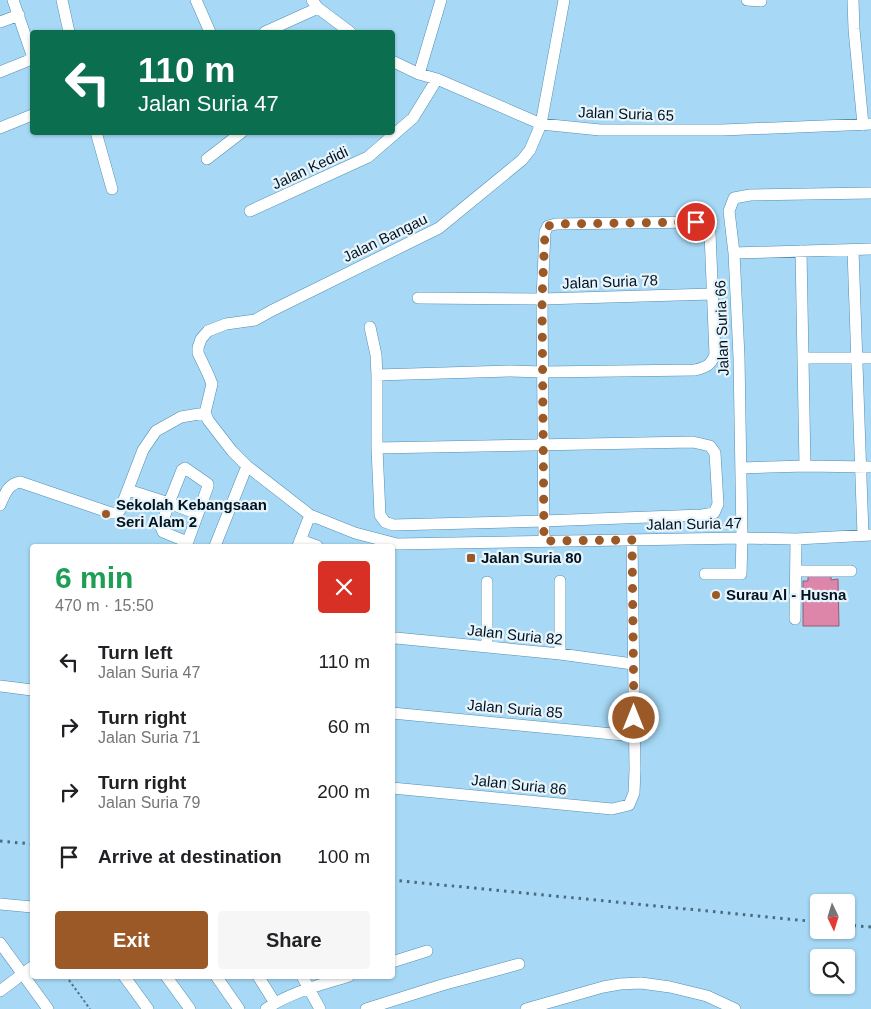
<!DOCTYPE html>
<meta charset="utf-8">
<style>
body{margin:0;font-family:Arial,sans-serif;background:#f6f6f6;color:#202124;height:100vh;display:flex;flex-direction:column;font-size:19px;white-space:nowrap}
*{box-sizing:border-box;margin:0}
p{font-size:16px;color:#757577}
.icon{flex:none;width:28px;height:28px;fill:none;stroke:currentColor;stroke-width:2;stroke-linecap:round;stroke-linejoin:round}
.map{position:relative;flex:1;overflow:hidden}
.side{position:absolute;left:30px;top:544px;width:365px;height:435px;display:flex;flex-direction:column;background:#fff;border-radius:5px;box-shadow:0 1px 4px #0004}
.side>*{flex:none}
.hud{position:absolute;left:30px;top:30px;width:365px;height:105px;border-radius:5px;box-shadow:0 1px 4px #0004;background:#0b6e4f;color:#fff;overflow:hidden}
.needle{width:32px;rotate:176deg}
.fabs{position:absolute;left:810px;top:894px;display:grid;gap:10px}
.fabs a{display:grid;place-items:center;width:45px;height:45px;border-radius:5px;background:#fff;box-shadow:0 1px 4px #0004;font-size:25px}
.pin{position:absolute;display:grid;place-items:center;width:42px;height:42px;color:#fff;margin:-21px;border:2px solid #fff;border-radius:50%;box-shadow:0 1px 5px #0007}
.me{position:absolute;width:55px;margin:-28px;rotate:0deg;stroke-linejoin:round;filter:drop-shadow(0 0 4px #0008)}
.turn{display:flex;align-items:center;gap:18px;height:105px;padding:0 25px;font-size:22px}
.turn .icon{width:65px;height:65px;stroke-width:2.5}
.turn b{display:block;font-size:35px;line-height:42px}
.round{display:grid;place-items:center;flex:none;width:52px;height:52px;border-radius:5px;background:#f6f6f6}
.headline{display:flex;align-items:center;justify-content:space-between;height:85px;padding:0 25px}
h1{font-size:30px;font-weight:800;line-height:38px;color:#1e9e55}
.button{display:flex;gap:10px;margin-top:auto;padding:10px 25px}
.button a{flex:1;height:58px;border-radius:5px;background:#9b5927;color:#fff;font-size:20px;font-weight:800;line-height:58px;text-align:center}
.button a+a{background:#f6f6f6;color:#202124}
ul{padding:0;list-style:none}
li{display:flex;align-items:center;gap:15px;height:65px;padding:0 25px}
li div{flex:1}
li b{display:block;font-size:19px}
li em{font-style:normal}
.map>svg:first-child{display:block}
.building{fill:#dd86a9;stroke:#955b72}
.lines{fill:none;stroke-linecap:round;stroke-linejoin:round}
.minor-casing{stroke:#518eb1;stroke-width:12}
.path{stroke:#527589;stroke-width:2;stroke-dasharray:2.5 2.5;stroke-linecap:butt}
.minor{stroke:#fff;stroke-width:11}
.rail{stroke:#4a6b7f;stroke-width:3;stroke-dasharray:2.5 5;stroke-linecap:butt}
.route{stroke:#9b5927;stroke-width:9;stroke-dasharray:0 16.2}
.poi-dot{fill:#9b5927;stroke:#e8f4fb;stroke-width:2}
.labels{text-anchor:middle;stroke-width:4.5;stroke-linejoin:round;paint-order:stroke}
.street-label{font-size:15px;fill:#001320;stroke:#e8f4fb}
.poi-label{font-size:15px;font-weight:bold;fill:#001320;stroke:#e8f4fb;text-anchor:start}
</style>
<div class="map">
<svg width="871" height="1009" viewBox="0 0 871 1009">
<rect width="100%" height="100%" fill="#a7d9f6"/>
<path class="building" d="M831 573V580L838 579 839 626H803V581H808V574Z"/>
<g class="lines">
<defs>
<path id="minor" d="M13 0 32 55
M62 0 69 32
M196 0 210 32
M312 0 318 8 350 32
M564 0 541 124 530 150 522 160 439 228 271 311 255 320 226 324 208 331 201 339 198 348V353L208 374 212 384 205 413 208 420 232 451 247 466 310 515 355 533 397 544 742 538 796 539 871 535
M747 0 761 1
M853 0 854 29 863 125
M0 22 19 15
M265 32 318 8
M392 61 419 74 437 79 541 124 600 130H722L871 124
M0 72 32 59
M419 74 441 0
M0 128 32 115
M96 132 112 189
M207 159 242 132
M250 211 368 157 413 118 437 79
M853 250 863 535
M801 251 805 466
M734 253 871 249
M418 298 542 299 712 294
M370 327 376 355 377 375V448L380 515 385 522 393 525 543 521 702 515 714 513 718 504 715 453 710 446 693 442 377 448
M803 358H871
M377 375 510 371 543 372 695 370C706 367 710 366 715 355L710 233 707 225 696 222 556 224 548 226 545 232 542 299 544 541
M741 468 805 466 871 467
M128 490 169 503 161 527 163 532 185 541H188L208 486V484L185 468 182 470 169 503 198 514
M0 505C5 494 8 484 20 482L111 513H116L120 510 143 450 156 431 181 417 205 413
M300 540 317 546
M215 546 247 466
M298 546 310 515
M796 571H851
M705 574H741L742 538 739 357 734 253 729 211 734 198 750 195 871 193
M560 581V654
M487 582V647
M795 619 796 539
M392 639 396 638 560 654 633 664
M0 686 32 690
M392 713 634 736
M392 788 612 809 629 805 634 793 635 770 632 540
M0 904 32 907
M0 943 48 1009
M392 962 427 951
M124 976 148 1009
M166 976 190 1009
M216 976 239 1009
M258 976 275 1003
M302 976 320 1009
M0 991 32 967
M266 1009C290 992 321 985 349 976
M366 1009 442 985 519 964
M526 1009 603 987 620 984 641 983 670 987 707 996 735 1009"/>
</defs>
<use href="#minor" class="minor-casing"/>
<path class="path" d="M66 976 90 1009"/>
<use href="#minor" class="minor"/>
<path class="rail" d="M0 841 32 844
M392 880 819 922
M846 925 871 927"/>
</g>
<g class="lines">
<path class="route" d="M634 718 632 540 544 541 542 299 545 232 548 226 556 224 696 222"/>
</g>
<g class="poi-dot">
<circle cx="106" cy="514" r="5"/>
<rect x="466" y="553" width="10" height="10" rx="2.5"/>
<circle cx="716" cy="595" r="5"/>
</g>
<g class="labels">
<g class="street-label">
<text transform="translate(626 114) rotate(2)" y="5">Jalan Suria 65</text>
<text transform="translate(310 168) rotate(-25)" y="5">Jalan Kedidi</text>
<text transform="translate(385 238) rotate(-26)" y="5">Jalan Bangau</text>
<text transform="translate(610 282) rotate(-2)" y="5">Jalan Suria 78</text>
<text transform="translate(722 328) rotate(-92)" y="5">Jalan Suria 66</text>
<text transform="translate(694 524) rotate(-1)" y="5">Jalan Suria 47</text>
<text transform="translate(515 635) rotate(6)" y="5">Jalan Suria 82</text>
<text transform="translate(515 709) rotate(5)" y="5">Jalan Suria 85</text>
<text transform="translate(519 785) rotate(6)" y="5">Jalan Suria 86</text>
</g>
<g class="poi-label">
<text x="116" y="510">Sekolah Kebangsaan<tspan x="116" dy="17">Seri Alam 2</tspan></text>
<text x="481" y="563">Jalan Suria 80</text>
<text x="726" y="600">Surau Al - Husna</text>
</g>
</g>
</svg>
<div class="fabs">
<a><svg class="needle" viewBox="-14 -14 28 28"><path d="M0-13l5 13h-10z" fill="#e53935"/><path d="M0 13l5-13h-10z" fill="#757577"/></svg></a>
<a><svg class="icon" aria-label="search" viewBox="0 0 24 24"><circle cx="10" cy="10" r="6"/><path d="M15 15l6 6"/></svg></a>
</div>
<div class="pin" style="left:696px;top:222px;background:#d93025"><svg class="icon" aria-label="arrive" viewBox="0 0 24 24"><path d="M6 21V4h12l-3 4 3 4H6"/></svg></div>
<svg class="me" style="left:634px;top:718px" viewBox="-20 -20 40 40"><circle r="17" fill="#9b5927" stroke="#fff" stroke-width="3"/><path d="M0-11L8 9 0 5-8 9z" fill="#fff"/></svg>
<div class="hud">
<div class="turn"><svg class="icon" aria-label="left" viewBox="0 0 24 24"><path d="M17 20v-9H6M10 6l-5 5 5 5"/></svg><div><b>110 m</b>Jalan Suria 47</div></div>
</div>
<section class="side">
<div class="headline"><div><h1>6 min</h1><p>470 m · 15:50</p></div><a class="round" style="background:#d93025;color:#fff"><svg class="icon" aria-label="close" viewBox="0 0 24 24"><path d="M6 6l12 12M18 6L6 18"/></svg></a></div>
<ul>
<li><svg class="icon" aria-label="left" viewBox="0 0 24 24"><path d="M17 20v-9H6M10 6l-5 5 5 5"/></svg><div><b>Turn left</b><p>Jalan Suria 47</p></div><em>110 m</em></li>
<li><svg class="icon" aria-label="right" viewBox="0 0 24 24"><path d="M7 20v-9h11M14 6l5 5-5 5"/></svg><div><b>Turn right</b><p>Jalan Suria 71</p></div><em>60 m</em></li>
<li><svg class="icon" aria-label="right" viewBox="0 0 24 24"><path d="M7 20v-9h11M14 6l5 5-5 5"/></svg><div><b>Turn right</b><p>Jalan Suria 79</p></div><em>200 m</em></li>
<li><svg class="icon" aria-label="arrive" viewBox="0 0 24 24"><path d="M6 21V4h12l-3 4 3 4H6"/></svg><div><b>Arrive at destination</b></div><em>100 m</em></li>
</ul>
<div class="button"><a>Exit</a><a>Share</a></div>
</section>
</div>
